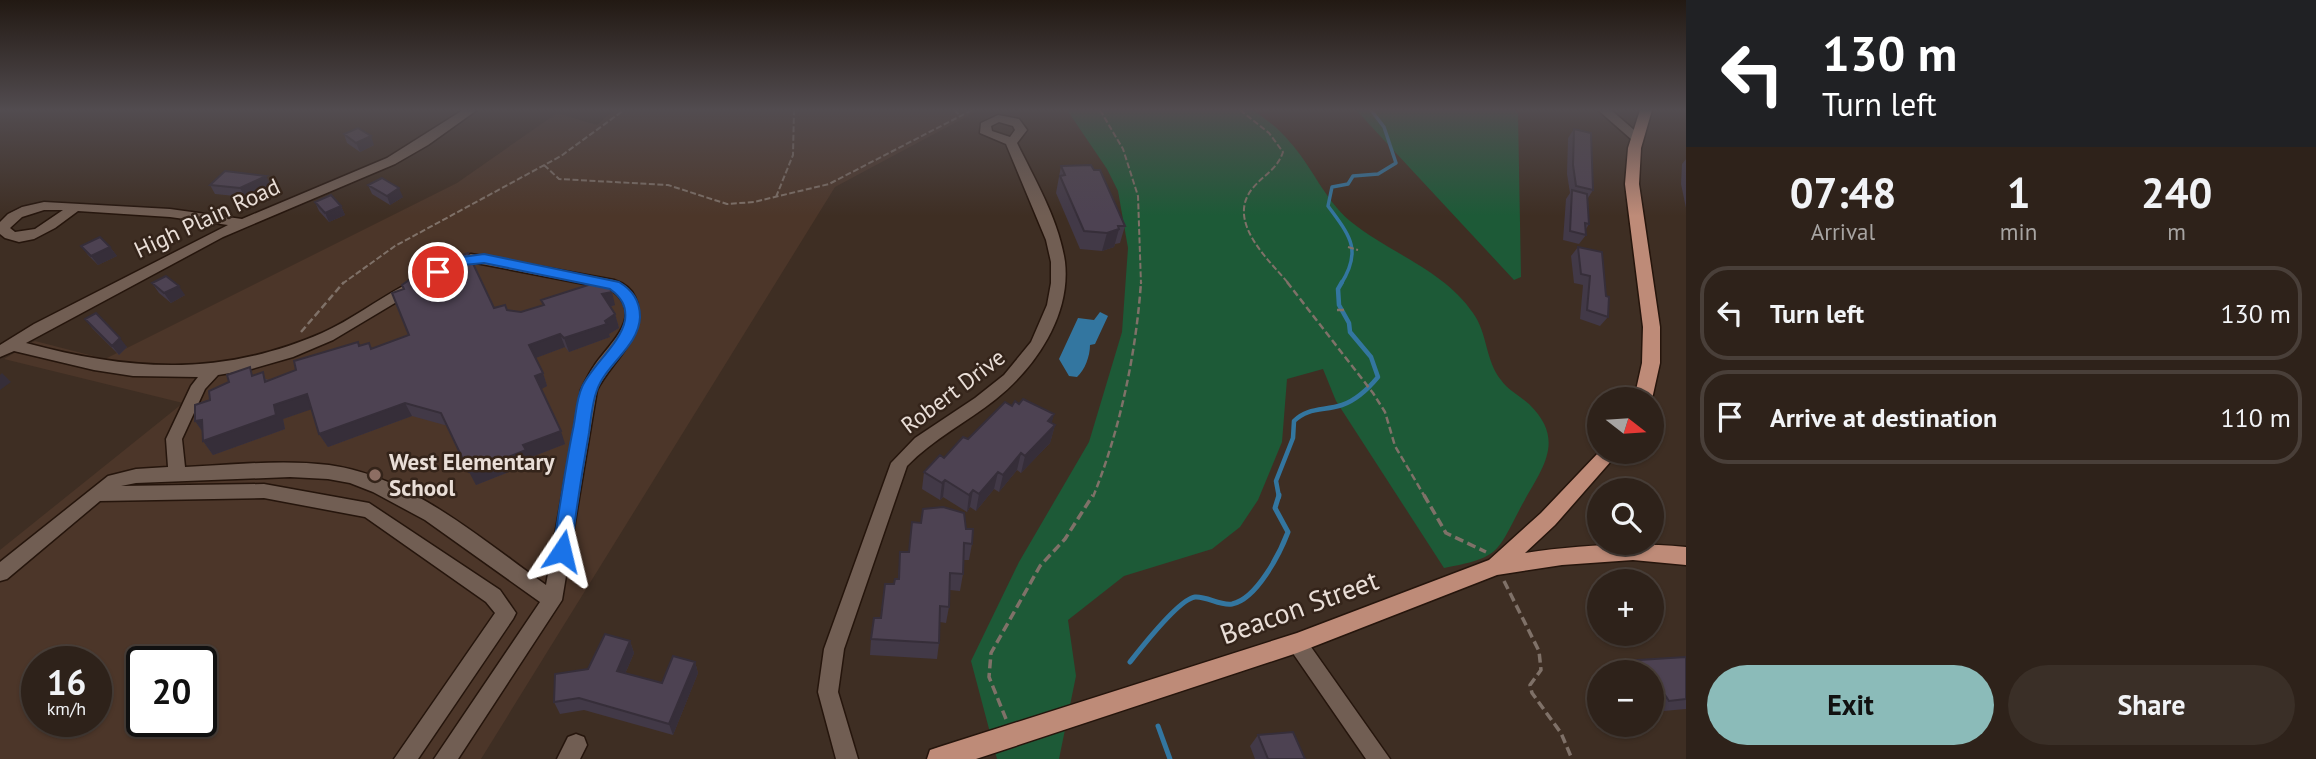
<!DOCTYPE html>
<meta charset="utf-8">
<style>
body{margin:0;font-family:"PT Sans",sans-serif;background:#3a2f27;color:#f1f3f6;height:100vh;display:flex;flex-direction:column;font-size:26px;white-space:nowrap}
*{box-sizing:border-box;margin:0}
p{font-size:23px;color:#a7a4a2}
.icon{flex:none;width:38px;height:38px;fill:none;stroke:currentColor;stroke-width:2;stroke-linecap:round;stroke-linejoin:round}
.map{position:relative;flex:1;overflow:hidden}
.details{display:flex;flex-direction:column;background:#2e221a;width:630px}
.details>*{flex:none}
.top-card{background:#202124;color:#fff;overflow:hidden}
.needle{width:46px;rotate:107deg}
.buttons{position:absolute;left:1587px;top:387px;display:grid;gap:14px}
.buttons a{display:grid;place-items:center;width:77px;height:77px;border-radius:50%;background:#2e221a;box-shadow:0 2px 5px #0004,0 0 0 2px #493f39;font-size:35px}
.speed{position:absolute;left:21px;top:646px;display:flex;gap:14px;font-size:35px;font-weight:700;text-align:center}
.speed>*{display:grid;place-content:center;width:91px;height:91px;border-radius:50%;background:#2e221a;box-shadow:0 2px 5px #0004,0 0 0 2px #493f39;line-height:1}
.speed small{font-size:18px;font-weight:400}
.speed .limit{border:4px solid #111;border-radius:10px;background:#fff;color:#111}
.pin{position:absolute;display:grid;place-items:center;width:60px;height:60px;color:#fff;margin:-30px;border:4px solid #fff;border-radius:50%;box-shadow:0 2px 7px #0007}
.me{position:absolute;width:77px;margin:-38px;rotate:10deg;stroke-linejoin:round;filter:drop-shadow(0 0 5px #0008)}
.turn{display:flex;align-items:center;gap:24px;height:147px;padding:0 21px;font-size:32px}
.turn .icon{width:91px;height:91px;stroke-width:2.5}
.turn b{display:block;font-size:49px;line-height:60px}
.eta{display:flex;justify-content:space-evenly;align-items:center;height:119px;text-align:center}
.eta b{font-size:42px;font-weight:600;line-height:49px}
.action{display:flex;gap:14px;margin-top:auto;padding:14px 21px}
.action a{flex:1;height:80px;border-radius:42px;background:#8bbbb9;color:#111;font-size:28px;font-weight:600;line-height:80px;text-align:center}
.action a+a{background:#3a2f27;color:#f1f3f6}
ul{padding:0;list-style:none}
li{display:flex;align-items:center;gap:21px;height:94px;margin:0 14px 10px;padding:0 7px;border:4px solid #493f39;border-radius:28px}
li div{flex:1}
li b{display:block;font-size:26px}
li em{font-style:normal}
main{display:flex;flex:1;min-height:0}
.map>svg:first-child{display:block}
.built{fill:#4c3629;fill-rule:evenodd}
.green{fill:#1d5a37}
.water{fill:#3376a0}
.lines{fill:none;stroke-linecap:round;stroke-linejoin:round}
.stream-far2{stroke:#3376a0;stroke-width:3.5}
.stream-far1{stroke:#3376a0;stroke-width:4.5}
.stream{stroke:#3376a0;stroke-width:5}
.minor-casing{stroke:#25150c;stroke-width:3}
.major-casing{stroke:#25150c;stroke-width:3}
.path-far2{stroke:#7f7168;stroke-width:2;stroke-dasharray:6 2.5;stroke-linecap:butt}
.path-far1{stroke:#7f7168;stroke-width:2.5;stroke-dasharray:7 3.5;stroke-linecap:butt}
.path{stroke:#7f7168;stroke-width:3.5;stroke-dasharray:9 4.5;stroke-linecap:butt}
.minor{fill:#715e53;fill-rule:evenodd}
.major{fill:#be8b78;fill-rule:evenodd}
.wall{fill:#423947}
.shaded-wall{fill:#362e39}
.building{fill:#4d4252;stroke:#362e39;stroke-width:2}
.route{fill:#1a73e8;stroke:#114b97;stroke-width:2}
.education-dot{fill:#8d6e63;stroke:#34241a;stroke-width:2.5}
.labels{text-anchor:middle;stroke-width:5;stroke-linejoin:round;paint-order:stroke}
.street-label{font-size:23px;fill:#e9ded7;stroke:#34241a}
.poi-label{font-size:23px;font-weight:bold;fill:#e9ded7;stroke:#34241a;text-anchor:start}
.near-street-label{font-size:28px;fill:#e9ded7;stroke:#34241a}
</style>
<main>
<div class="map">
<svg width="1686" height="759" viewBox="0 0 1686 759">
<rect width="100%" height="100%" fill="#3e2e23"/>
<path class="built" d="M614 110H979L835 187 481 759H0V550L183 403 4 359 35 341 105 359 457 183 557 113 597 125ZM37 662H96V721H37ZM142 662H201V721H142Z"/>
<path class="green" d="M1067 110H1253C1266 119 1279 129 1289 141 1312 166 1324 199 1350 221 1389 253 1444 270 1473 313 1488 334 1485 360 1501 380 1508 390 1520 396 1529 404 1566 440 1543 467 1523 503 1496 553 1502 557 1444 568L1336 401 1323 369 1287 379 1282 442 1258 500 1240 527 1212 549 1124 576 1068 620 1076 676 1059 759H997L971 661 1019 562 1089 442 1122 332 1128 248 1118 191 1107 169Z
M1356 110H1515L1518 113 1521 277 1514 280Z"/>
<path class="water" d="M1100 312 1108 316 1095 344 1090 345C1090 356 1085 370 1077 377L1069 376 1059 359 1078 318 1094 320Z"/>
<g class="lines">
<path class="stream-far2" d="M1341 284C1363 249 1349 235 1328 206L1332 187 1348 184 1353 176 1378 174 1396 163 1384 127 1371 110"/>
<path class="stream-far1" d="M1279 497 1276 481 1293 438 1294 421C1308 407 1324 411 1342 405 1357 400 1368 389 1378 377L1371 357 1350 332 1349 323 1339 305 1338 289 1342 282"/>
<path class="stream" d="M1130 662C1141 648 1179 599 1195 597 1207 596 1220 606 1232 604 1257 599 1280 553 1288 532L1275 508 1279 495
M1158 726 1170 759"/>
<defs>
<path id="minor" d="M463 110H477L428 145 395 164 223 237 26 343C130 371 221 377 322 333 351 320 377 300 405 285H415L417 288 415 291 333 340 293 357 248 370 218 375 205 389 182 439 185 467C232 465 282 459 329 465 410 476 481 539 546 585L581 390C585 382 589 373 594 366 610 342 647 314 610 289L471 262 435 279 430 281 423 276 455 258 471 254 614 280C623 283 631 288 635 297 651 333 612 360 597 390L562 600 458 759H434L540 602 425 520 373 492 350 483 328 479 290 477 136 483 121 486 264 484 369 503 500 590 516 613 513 619 418 759H394L495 613 486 602 365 517 264 498 100 501 7 579 0 581V562L108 476 136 469 168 467 166 439 191 386 198 377 133 376 94 370 14 351 0 357V345L34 324 228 225 170 217 78 211 55 228 34 239 19 242 5 238 0 234V222L8 214 22 207 44 202 170 209 242 219 387 158ZM44 210H63L35 229 15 232 10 228 22 217Z
M1598 110H1611L1641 136 1639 139H1631Z
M998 115 1019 119 1027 130 1017 143C1035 180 1059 220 1065 262 1071 315 1036 367 996 399 967 422 933 439 907 466L844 649 838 692 858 759H836L818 692 824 649 891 463 915 438 975 398 1004 375 1031 342 1047 305 1051 283V262L1046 240 1006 144 980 133 981 123ZM999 122 1013 126 1015 130 1010 137 992 131 991 126Z
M1297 634 1304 637 1390 759H1366L1290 649 1287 643 1290 637Z
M576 734 584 737 587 745 580 759H557L568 737Z"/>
<path id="major" d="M1640 110H1652L1641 148 1639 184 1660 327V363L1652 399H1634L1642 363 1643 327 1625 184 1628 148Z
M1600 451 1619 452 1555 525 1525 553C1579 545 1631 542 1686 547V565L1633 560 1562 565 1497 575 1297 653 976 759H927L930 750 939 747 1297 633 1489 560 1541 513Z"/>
</defs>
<use href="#minor" class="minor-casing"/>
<use href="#major" class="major-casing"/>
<path class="path-far2" d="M954 110 961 116
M1100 110 1123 149 1138 196 1141 284
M1240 110 1269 133 1283 152C1277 170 1263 175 1252 189 1226 222 1269 260 1289 284
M544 165 559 179 668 185 727 204 754 202 829 184 972 110
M776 197 793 155 794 110
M1348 247 1358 250
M342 284 395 246 561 156 624 110"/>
<path class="path-far1" d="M1287 282 1373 393 1385 412 1395 446 1425 497
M1337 310H1347
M301 332 344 282
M1093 497C1120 430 1136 354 1141 282"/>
<path class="path" d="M1424 495 1446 533 1486 552
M1504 581 1539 651 1541 670 1530 685 1532 693 1561 733 1572 759
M1006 719 989 677 991 653 1040 566 1065 539 1093 495"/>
<use href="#minor" class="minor"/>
<use href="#major" class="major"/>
</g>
<path class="wall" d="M1574 129 1593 190 1588 198 1589 224 1586 229V235L1579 244 1563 240 1566 199 1570 193 1567 174 1568 138Z
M344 134 374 145 360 152 347 143Z
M1686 159V208L1681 184 1682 164Z
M1061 166 1125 226 1120 243 1115 244 1114 247 1102 251 1080 249 1056 193Z
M210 185H271L245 197 215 194Z
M368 185 403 197 390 205 372 194Z
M315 202 341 206 345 215 329 222 319 211Z
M81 246 110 247 117 256 98 265 88 255Z
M1578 247 1608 317 1600 326 1580 319 1583 285 1574 283 1571 256Z
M448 260 494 308 521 312 615 305 610 307 615 314 619 328 609 334 610 337 569 352 565 347 535 358 543 373 547 386 541 389 565 444 529 458 531 463 476 485 448 426 412 416 328 447 319 434 311 409 283 419 285 429 213 455 203 441 202 431 195 421 210 400 229 382 255 375 269 380 360 346 372 348 409 335 404 289 451 266Z
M152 283 185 295 171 303 159 293Z
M85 319 127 347 119 355 92 328Z
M1019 404 1054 414 1051 423 1055 425 1050 443 1021 473 1017 470 999 492 994 489 976 511 970 507 967 512 943 497 940 500 922 489 924 472 944 458 1012 406Z
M921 523 966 529 972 544 969 560H963V574L960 591 950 590 949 607 946 623 940 622 939 643 937 659 870 655 871 639 894 584 898 579 900 552H909Z
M630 641 634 653 625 674 662 683 695 662 698 673 673 735 584 710 560 714 554 702 588 669Z
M1686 657V709L1652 712V672H1608L1623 661Z
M1258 735 1305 759H1255L1250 746Z"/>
<path class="shaded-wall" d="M371 136 374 145 360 152 356 143Z
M266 176 271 185 245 197 240 188Z
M399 188 403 197 390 205 387 196Z
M341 206 345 215 329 222 325 213Z
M1119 229 1114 247 1102 251 1107 233Z
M110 247 117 256 98 265 91 256Z
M179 286 185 295 171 303 164 293Z
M612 292 615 305 605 308 602 294Z
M615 314 619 328 609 334 610 337 569 352 564 338 605 321Z
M560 334 565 347 533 359 529 345Z
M120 338 127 347 119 355 112 346Z
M2 373 11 382 0 390V375Z
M543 373 547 386 540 390 535 376Z
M307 394 315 408 283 419 285 429 213 455 203 441 274 405Z
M405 403 412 416 328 447 319 434Z
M1054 414 1050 430 1055 425 1050 443 1021 473 1025 456 1048 421Z
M202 420 205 435 195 421Z
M561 431 565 444 529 458 531 463 476 485 469 472 523 445Z
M1021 453 1017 470 999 492 1003 475Z
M998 472 994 489 976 511 979 494Z
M945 480 943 497 940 500 942 483Z
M973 490 970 507 967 512 969 495Z
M630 641 634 653 621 683 617 671Z
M695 662 698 673 673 735 669 724Z"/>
<path class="building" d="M358 128 371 136 356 143 344 134Z
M1574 129 1591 133 1593 190 1576 186 1573 165Z
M1091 165 1094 170H1100L1125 226H1118L1119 229 1107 233 1084 231 1060 176 1065 175 1061 166Z
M225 171 266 176 240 188 210 185Z
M382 178 399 188 387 196 368 185Z
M1572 190 1587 194 1589 224 1585 223 1586 235 1570 231Z
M331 195 341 206 325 213 315 202Z
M100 237 110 247 91 256 81 246Z
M1578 247 1602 252 1606 296 1609 297 1608 317 1587 310 1590 276 1581 274Z
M468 253 494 308 505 305 507 310 521 312 544 305 541 300 604 280 612 292 602 294 615 314 605 321 607 324 564 338 560 334 529 345 543 373 535 376 561 431 523 445 526 450 469 472 441 413 405 403 319 434 307 394 274 405 276 415 203 441 202 420 195 421V405L210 400 209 391 229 382 227 375 250 367 252 376 263 372 265 382 296 370 294 361 358 342 359 346 369 343 371 349 409 335 392 293 404 289 402 285 412 278 451 266 448 260Z
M166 276 179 286 164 293 152 283Z
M96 313 120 338 112 346 85 319Z
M1023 399 1054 414 1048 421 1055 425 1025 456 1021 453 1003 475 998 472 979 494 973 490 969 495 945 480 942 483 924 472 940 455 944 458 963 437 968 439 1005 402 1012 406 1015 401 1019 404Z
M943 507 964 513 966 529H973L972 544 964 543 963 574 950 573 949 607 940 606 939 643 871 639 874 618H881L885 584H894L895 579H899L900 552H909L912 522 921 523 923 509Z
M605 634 630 641 617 671 662 683 673 656 695 662 669 724 579 698 554 702 555 674 588 669Z
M1686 657V699L1669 701 1665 695 1652 696V672H1630L1623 661Z
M1293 732 1305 759H1268L1258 735Z"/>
<linearGradient id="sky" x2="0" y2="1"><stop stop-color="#221913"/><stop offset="0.51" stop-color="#524c50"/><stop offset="1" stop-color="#524c50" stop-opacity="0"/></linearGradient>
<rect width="1686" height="216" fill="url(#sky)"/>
<path class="route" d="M484 254 619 282C632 290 640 300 640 317 639 346 606 364 597 390 592 403 591 419 589 433 582 472 576 511 571 551L569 556 562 559 556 556 553 551C559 510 565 469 573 429 576 416 576 400 582 387 592 365 621 343 625 320 627 306 621 297 610 289L484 263 463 265 438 276 431 272 455 258Z"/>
<circle class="education-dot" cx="375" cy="475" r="7"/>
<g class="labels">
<g class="street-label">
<text transform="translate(207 218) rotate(-25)" y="8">High Plain Road</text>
<text transform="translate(953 391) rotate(-37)" y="8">Robert Drive</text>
</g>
<g class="poi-label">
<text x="389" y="470">West Elementary<tspan x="389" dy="26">School</tspan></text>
</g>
<g class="near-street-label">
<text transform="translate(1299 607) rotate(-20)" y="10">Beacon Street</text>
</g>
</g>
</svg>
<div class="buttons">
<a><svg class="needle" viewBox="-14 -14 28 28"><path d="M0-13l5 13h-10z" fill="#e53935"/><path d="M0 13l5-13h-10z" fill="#a7a4a2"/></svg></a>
<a><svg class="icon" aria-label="search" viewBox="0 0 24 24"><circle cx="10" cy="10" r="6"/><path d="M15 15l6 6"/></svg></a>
<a>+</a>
<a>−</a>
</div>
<div class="speed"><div>16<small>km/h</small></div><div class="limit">20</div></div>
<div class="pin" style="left:438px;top:272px;background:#d93025"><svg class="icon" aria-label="arrive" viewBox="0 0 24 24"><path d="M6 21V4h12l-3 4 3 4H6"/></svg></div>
<svg class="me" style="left:562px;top:551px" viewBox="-20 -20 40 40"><path d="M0-17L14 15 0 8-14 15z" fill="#1a73e8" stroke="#fff" stroke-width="4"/></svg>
</div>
<section class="details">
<div class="top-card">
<div class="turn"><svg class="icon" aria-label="left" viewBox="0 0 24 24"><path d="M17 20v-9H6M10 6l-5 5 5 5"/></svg><div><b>130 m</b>Turn left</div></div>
</div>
<div class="eta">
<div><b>07:48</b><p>Arrival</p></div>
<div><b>1</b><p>min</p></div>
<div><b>240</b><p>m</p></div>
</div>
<ul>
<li><svg class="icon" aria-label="left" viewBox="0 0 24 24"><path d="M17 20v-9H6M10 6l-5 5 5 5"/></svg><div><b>Turn left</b></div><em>130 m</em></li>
<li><svg class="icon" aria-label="arrive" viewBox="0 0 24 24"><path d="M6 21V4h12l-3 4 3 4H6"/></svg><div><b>Arrive at destination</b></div><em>110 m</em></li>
</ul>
<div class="action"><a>Exit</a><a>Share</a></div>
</section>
</main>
